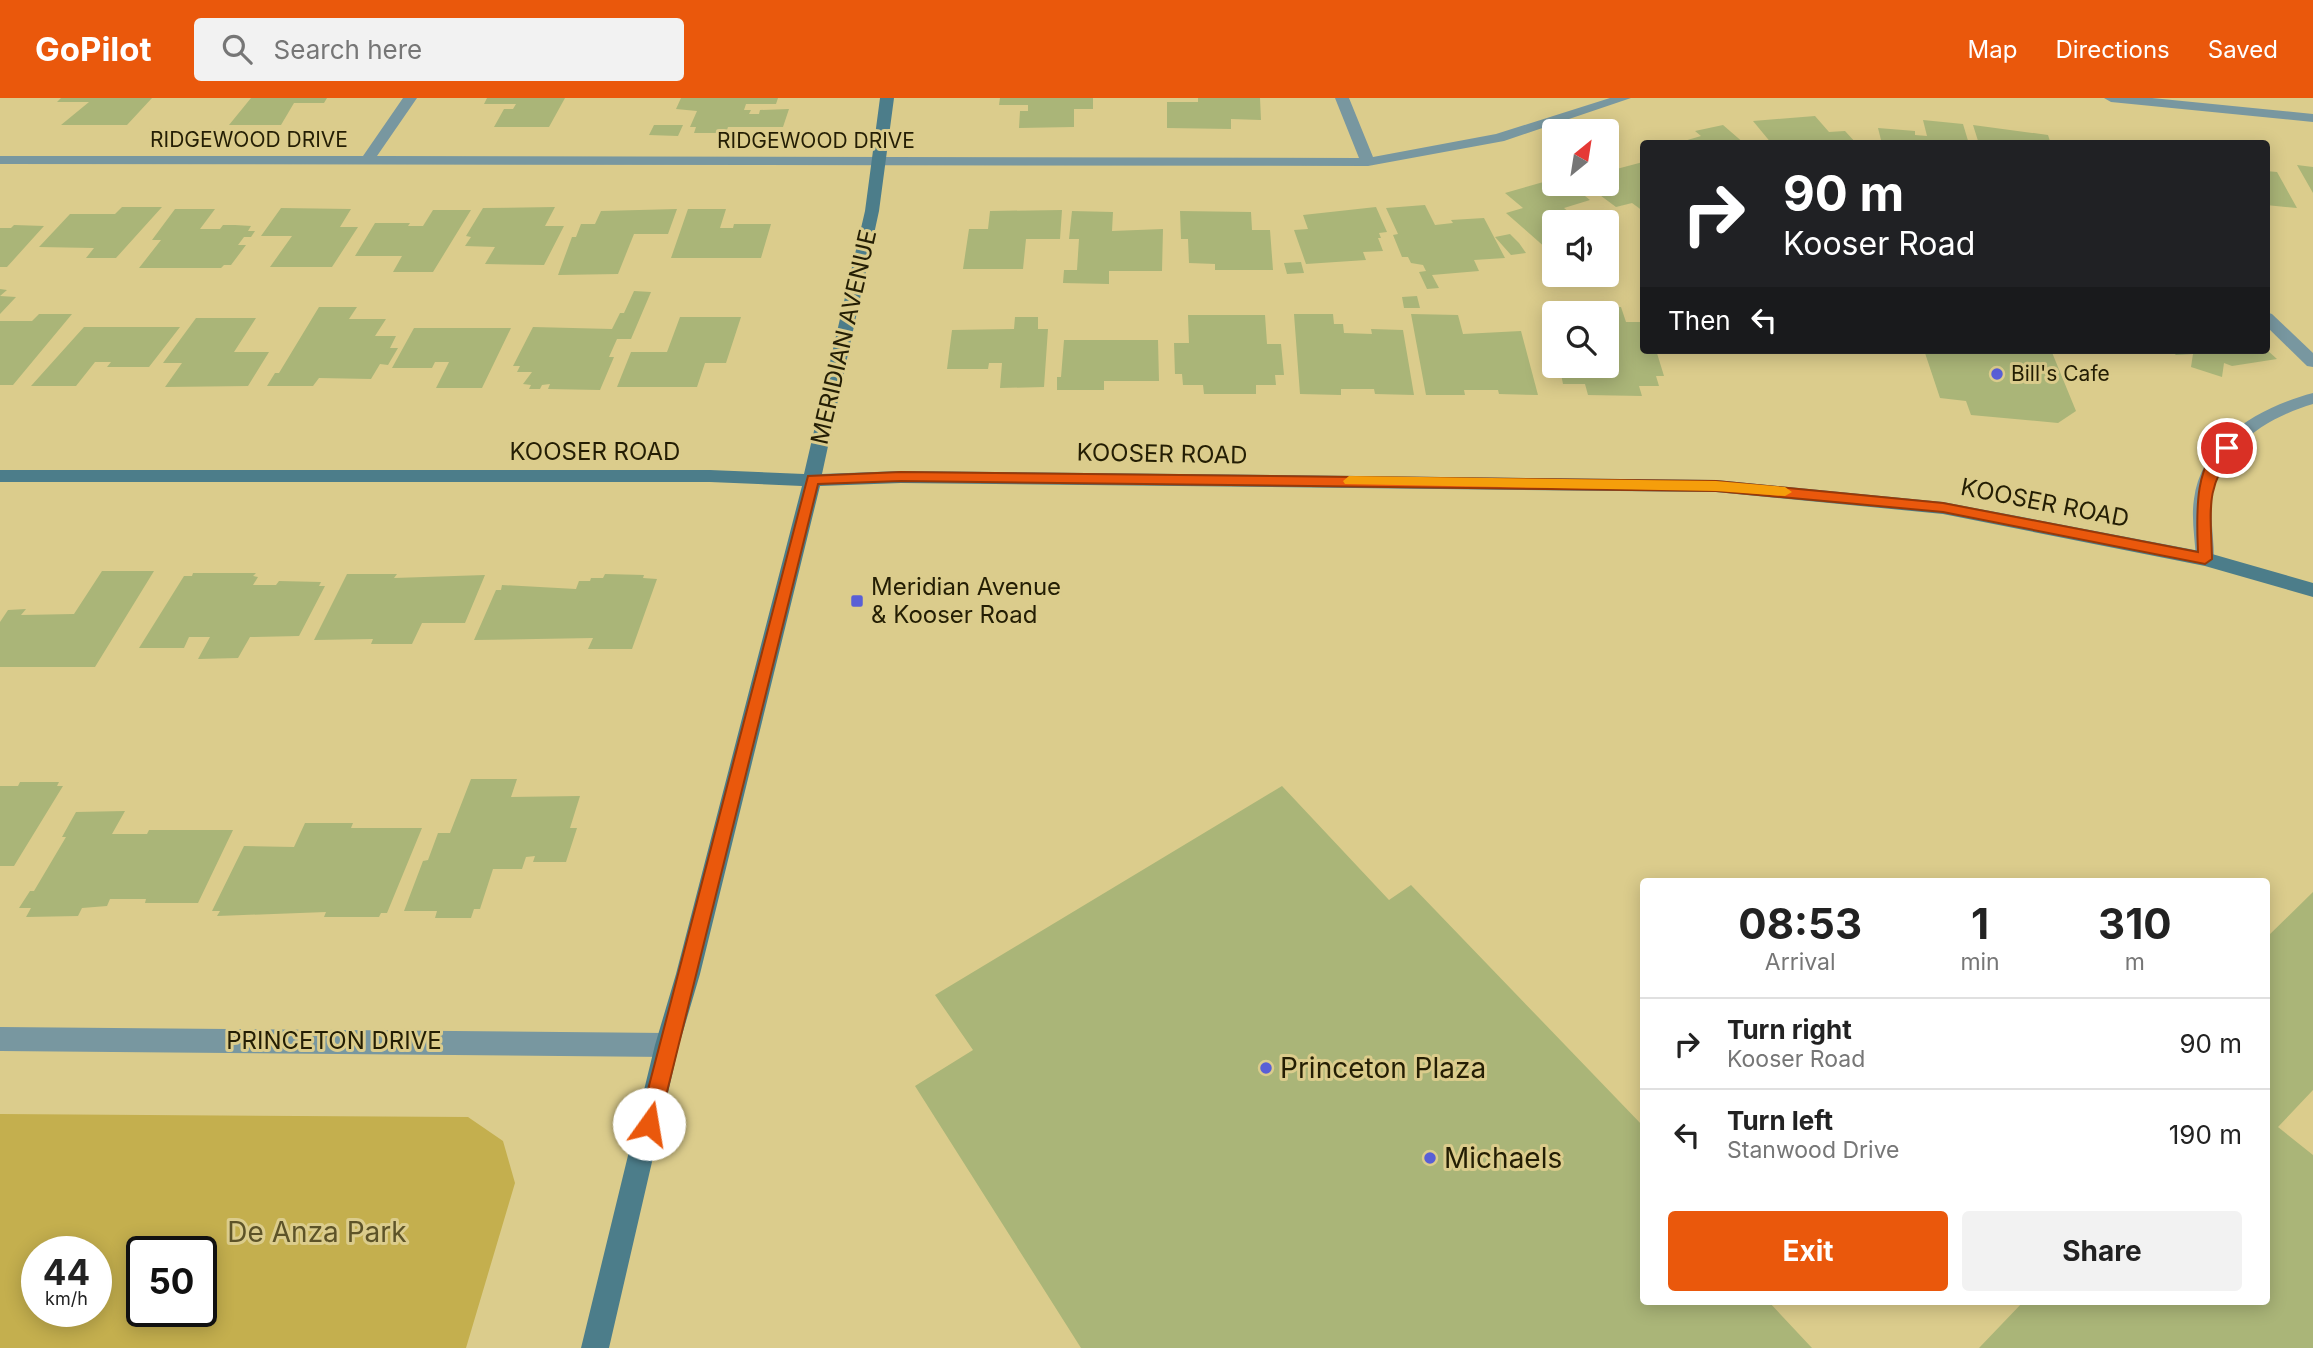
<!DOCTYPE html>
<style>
body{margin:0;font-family:Inter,sans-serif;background:#f2f2f2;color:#222;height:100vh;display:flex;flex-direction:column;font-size:26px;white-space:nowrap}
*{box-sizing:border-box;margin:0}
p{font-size:23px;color:#767676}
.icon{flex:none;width:38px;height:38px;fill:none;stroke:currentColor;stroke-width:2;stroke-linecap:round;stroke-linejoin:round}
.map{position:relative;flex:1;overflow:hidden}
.drawer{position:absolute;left:1640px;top:780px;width:630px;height:427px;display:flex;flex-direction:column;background:#fff;border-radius:7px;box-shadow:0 4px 18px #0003}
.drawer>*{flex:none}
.hud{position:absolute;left:1640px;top:42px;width:630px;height:214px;border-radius:7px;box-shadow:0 4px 18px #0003;background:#202124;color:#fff;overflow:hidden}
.needle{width:46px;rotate:30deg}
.controls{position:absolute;left:1542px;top:21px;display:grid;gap:14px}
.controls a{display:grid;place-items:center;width:77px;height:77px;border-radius:7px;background:#fff;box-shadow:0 4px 18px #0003;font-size:35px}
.speed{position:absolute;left:21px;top:1138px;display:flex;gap:14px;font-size:35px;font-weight:700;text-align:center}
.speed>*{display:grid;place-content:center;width:91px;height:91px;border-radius:50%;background:#fff;box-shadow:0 4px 18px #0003;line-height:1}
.speed small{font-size:18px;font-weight:400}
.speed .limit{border:4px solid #111;border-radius:10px;background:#fff;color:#111}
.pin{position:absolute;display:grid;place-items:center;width:60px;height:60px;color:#fff;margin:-30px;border:4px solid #fff;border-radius:50%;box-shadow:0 2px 7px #0007}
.me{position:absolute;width:77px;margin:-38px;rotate:13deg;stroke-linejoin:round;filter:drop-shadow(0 0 5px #0008)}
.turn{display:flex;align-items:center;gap:24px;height:147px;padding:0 28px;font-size:32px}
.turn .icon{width:91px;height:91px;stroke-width:2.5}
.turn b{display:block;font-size:49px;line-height:60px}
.then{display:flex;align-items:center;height:66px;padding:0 28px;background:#0003;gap:14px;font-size:26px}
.eta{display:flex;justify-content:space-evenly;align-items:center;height:119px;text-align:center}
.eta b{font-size:42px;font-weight:700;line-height:49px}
.action{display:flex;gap:14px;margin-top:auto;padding:14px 28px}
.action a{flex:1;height:80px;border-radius:7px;background:#ea580c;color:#fff;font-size:28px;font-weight:700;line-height:80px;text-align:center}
.action a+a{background:#f2f2f2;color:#222}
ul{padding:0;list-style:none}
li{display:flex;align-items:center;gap:21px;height:91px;padding:0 28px;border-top:2px solid #e0e0e0}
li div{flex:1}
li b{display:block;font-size:26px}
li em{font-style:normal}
header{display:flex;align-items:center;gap:42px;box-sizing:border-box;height:98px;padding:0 35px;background:#ea580c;color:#fff}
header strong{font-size:33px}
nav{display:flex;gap:38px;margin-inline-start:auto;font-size:24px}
.search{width:490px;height:63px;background:#f2f2f2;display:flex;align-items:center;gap:18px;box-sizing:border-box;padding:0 24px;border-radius:7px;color:#767676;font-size:26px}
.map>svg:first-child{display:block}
.green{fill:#c4af4e;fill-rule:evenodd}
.building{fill:#aab578}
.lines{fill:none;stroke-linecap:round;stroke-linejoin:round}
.lane{fill:#7897a0;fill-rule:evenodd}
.street{fill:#7897a0;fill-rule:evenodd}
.secondary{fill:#4c7d8a;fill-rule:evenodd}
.route{fill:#ea580c;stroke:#983908;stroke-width:2}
.slow{fill:#f59e0b}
.poi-dot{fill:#595fd6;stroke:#dbcc8c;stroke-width:2.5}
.labels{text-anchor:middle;stroke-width:6;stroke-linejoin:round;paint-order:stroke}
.far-street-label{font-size:21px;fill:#241e04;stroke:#dbcc8c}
.far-poi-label{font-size:21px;fill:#241e04;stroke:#dbcc8c;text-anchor:start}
.street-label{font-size:24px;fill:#241e04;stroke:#dbcc8c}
.poi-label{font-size:24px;fill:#241e04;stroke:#dbcc8c;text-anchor:start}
.near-poi-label{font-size:28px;fill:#241e04;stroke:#dbcc8c;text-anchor:start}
.near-park-label{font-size:28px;fill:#5d5328;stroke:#dbcc8c}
</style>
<header>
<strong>GoPilot</strong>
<div class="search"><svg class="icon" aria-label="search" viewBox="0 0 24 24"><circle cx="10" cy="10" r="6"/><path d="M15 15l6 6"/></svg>Search here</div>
<nav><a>Map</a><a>Directions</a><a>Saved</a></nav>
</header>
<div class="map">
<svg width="2313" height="1250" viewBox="0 0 2313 1250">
<rect width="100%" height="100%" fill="#dbcc8c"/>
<path class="green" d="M0 1016 468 1019 503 1043 515 1085 466 1250H0ZM37 1153H96V1213H37ZM142 1153H201V1213H142Z"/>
<path class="building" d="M61 0H152L127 27H61L89 4H57Z
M251 0H327L324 5H294L281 27H229Z
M487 0H565L549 29H494L504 11H513L516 6H484Z
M681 0H778L776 6H746L744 12H751L749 16H759L760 12 789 11 783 29H728L726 35H694L696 29H690L697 13 676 11Z
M1000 0H1093V11H1074V29L1019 30 1020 13H1028V7H999Z
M1198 0H1260L1261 22 1231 21V31L1167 30V4H1198Z
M1815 18 1829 34 1845 33 1857 46H1772L1753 23Z
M1923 22 1963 26 1969 46H1882L1878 30 1915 33V37L1927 38Z
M654 27H683L678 38 649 37Z
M1723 27 1745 46H1674L1701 38 1695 33Z
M1973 27 2048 37 2051 46H1979Z
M1643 64V113L1632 105 1616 109 1585 86H1606V71L1609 73Z
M2297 67 2313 69V95Z
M2266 73 2277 74 2297 110 2266 107Z
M1554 81V86H1570L1590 102 1564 110 1581 124H1554V149L1547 151 1506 115 1523 110 1505 95Z
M1425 107 1435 127 1453 125 1451 122 1484 120 1505 160 1474 162 1479 173 1432 177 1439 190 1427 191 1419 174 1426 173 1423 167 1411 165 1408 159H1402L1393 137 1398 136 1386 110Z
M122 109H162L116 160H86L94 150 39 149 70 116H115Z
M555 109 545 128H564L544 167 485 166 495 149 465 148 471 139 466 138 483 110Z
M1376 109 1387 134 1379 135 1381 140H1378L1383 153 1363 154 1366 162 1306 166 1294 132 1308 131 1303 117Z
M281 110 351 111 340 129H358L332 169H270L292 138H261Z
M175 111H215L200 131H220L223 127H235L251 128 248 133H255L251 139H244L238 147H246L231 167H224L221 170H139L161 142H152Z
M677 111 668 136H634L618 176 558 177 572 139H576L581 126H595L601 113Z
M688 111H726L720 130H733L734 126H771L761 160H671Z
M433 112H471L433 174H393L402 158H355L375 125H410L408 128H423Z
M1062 112 1060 141H1026L1023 171H963L969 131H988L990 113Z
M1072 113 1113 114 1112 133 1163 131 1162 173H1109V186L1063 185 1064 172H1077L1079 141H1069Z
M1180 113 1251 114 1252 132H1270L1273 172H1215V166L1189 165 1188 141H1181Z
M14 127 44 128 7 169H0V130H11Z
M1510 136 1519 145 1526 155 1511 157 1495 139Z
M1301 164 1304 175 1287 176 1284 165Z
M0 191 7 192 0 198 16 199 0 216Z
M634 193 651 194 631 241H617L609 259H614L600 292 548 291 550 286 542 287 540 291H529L531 287 523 286 532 274H517L520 268H513L533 229 612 231 620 215H624Z
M1417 198 1420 210H1404L1402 199Z
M1555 208 1621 209 1626 224H1640L1643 252H1656L1664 278H1656L1659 288H1639L1642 298 1588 297 1585 286H1563L1561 276 1553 275 1546 243 1554 244V268H1606V215H1557Z
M319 209H357L349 221H386L375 238H396L390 250H398L388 267 380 266 371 281 319 280 313 288H267L275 275H279Z
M39 216H72L13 287H0V223H32Z
M1294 216H1333L1334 226H1343L1344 235 1372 236 1371 231 1403 232 1414 297 1375 296 1374 291H1341V297L1300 296Z
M1411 216 1458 217 1463 236 1521 233 1538 297 1499 296 1498 292H1464L1465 297H1426Z
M1188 217H1265L1267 246H1281L1284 277H1275L1276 287H1256V296H1204L1203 287H1183L1182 276H1175L1174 245H1189Z
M680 219H741L726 265H705L697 289H617L631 254H667Z
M1015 219H1038V231H1048L1044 289 1000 290 1002 265H989L988 271H947L952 232 1014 231Z
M196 220H256L234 254H269L248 288 165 289 182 265H163Z
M84 229H180L149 269H107L111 264H95L76 288H31Z
M414 230H511L482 290H436L449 264H435L432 270H392Z
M1064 242H1158L1159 283H1104V292H1057V279H1061Z
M1924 252H2051L2076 313 2058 325 1971 317 1966 303 1940 300Z
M2170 252H2267L2277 261 2232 268 2224 265 2222 279 2191 269 2193 256 2176 257Z
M102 473H154L95 569H0V524L8 512 26 511 21 517 74 516Z
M193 475H256L253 478 258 479 253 487H276L279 483 321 484 319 488H325L299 538 250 539 238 560 198 561 210 539H189L184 550H139L184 478H192Z
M347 476H397L394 480 485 477 465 525H422L412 546H371L373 541 314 542Z
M605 476 644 477 643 480 657 481 632 551H588L593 540 474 542 496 492H501L502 487 576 491 579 483H590L591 480H603Z
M471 681H517L511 699 580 698 570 730H577L566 764H533L535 758 526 759 522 771H493L480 811H474L471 820H435L437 813H404L423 763 428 762 438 735H450Z
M20 684H59L57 688H63L14 768H0V688H18Z
M1282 688 1389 802 1411 787 1643 1028V1204H1769L1812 1250H1081L915 988 973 952 935 897Z
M125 713 112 736H147L149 732H233L198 805H145L146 801H110L107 808 82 810 78 818 26 819 31 810H19L30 793H34L66 739H62L76 714Z
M305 725H353L351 730H422L387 815H381L379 819H324L326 814 217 818 220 813H212L244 748 294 749Z
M2313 794V992L2278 1029 2313 1057V1250H1979L2023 1204H2266V840Z"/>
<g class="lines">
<path class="lane" d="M2266 214 2272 216 2313 255V269L2307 268 2266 228Z"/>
<path class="street" d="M403 0H417L377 58 1359 60 1335 0H1349L1373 59 1496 36 1610 0H1631L1504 43 1368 68 0 66V58H363Z
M2104 0H2152L2313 16V24L2111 4Z
M2313 295V306C2268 319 2218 350 2212 401 2210 421 2214 441 2214 461L2212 466H2198L2196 461C2195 441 2191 420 2194 401 2202 341 2260 309 2313 295Z
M0 929 667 935 676 939 679 947 676 955 667 959 0 953Z"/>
<path class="secondary" d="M880 0H894L879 113 822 376 901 373 1716 382 1943 404 2205 454 2313 485V499L2205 468 1943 416 1716 394 901 385 820 388 700 876 679 947 609 1250H581L655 947 676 876 802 388 710 384H0V372H710L804 376 865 113Z"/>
</g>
<path class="route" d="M2227 346 2234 350C2204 393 2211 412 2212 461L2205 466 1943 414 1716 393 901 383 818 386 659 1026 656 1032 649 1035 642 1032 639 1026 808 378 901 374 1716 383 1943 405 2198 454C2197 425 2192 359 2227 346Z"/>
<path class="slow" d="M1349 378 1716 383 1785 389 1792 394 1785 398 1716 393 1345 386 1343 383Z"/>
<g class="poi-dot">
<circle cx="1997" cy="276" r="7"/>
<rect x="850" y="496" width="14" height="14" rx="3.5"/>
<circle cx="1266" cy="970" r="7"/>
<circle cx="1430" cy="1060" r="7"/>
</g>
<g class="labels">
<g class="far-street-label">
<text x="249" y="49">RIDGEWOOD DRIVE</text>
<text x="816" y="50">RIDGEWOOD DRIVE</text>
</g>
<g class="far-poi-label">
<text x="2011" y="283">Bill's Cafe</text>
</g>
<g class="street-label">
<text transform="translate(844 239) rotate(-77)" y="8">MERIDIAN AVENUE</text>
<text x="595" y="362">KOOSER ROAD</text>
<text transform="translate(1162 356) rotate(1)" y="8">KOOSER ROAD</text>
<text transform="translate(2045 405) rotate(11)" y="8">KOOSER ROAD</text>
<text x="334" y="951">PRINCETON DRIVE</text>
</g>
<g class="poi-label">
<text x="871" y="497">Meridian Avenue<tspan x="871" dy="28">&amp; Kooser Road</tspan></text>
</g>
<g class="near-poi-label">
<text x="1280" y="980">Princeton Plaza</text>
<text x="1444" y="1070">Michaels</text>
</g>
<g class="near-park-label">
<text x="317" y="1144">De Anza Park</text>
</g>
</g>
</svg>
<div class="controls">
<a><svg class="needle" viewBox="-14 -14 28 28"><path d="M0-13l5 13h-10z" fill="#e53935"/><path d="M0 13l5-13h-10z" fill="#767676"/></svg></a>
<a><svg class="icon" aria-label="sound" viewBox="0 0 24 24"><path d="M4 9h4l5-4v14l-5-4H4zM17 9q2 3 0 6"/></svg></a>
<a><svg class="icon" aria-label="search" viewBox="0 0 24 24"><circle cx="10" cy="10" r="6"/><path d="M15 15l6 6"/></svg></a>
</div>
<div class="speed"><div>44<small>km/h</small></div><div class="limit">50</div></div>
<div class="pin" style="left:2227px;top:350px;background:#d93025"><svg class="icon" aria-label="arrive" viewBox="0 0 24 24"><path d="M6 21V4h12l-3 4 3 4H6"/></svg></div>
<svg class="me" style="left:649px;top:1026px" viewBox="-20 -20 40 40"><circle r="19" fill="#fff"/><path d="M0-13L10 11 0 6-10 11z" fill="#ea580c"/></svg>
<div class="hud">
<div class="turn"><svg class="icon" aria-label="right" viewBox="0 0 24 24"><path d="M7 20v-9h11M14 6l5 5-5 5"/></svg><div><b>90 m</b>Kooser Road</div></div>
<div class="then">Then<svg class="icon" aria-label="left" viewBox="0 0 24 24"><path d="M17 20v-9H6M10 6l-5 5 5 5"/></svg></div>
</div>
<section class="drawer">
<div class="eta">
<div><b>08:53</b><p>Arrival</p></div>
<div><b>1</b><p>min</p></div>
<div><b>310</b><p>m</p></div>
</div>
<ul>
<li><svg class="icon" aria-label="right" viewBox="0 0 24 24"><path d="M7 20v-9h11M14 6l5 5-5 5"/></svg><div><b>Turn right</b><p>Kooser Road</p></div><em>90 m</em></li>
<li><svg class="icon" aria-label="left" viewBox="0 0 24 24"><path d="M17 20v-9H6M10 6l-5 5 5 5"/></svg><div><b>Turn left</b><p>Stanwood Drive</p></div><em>190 m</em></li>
</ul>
<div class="action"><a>Exit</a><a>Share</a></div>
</section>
</div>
